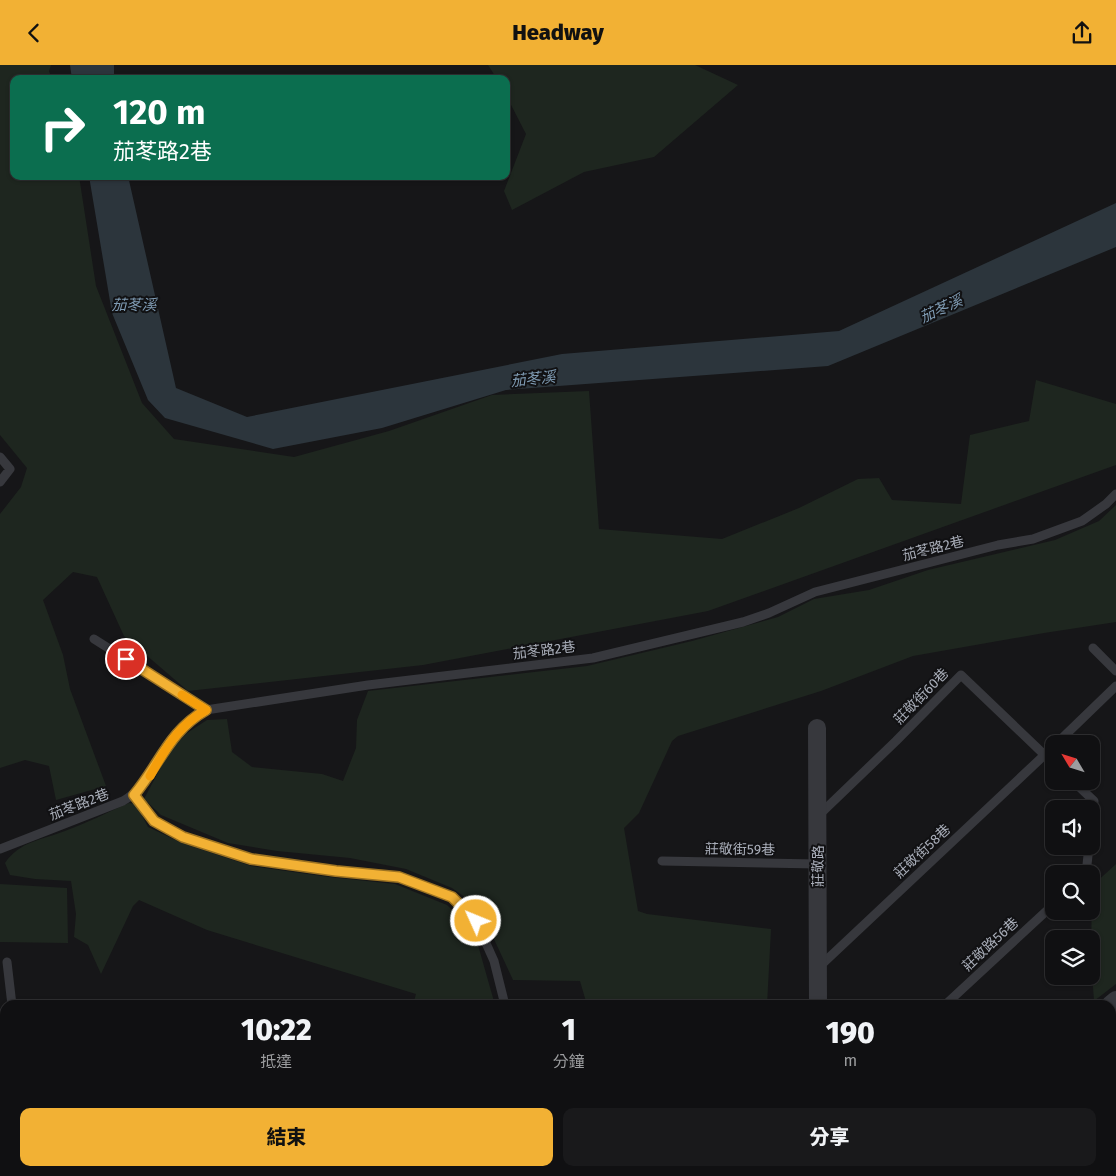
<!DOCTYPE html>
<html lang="zh-TW">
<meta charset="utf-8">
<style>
body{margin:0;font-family:"Fira Sans","Noto Sans TC",sans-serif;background:#19191b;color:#f1f3f6;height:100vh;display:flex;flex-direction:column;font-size:19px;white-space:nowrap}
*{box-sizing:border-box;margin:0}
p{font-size:16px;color:#9c9d9f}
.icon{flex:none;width:28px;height:28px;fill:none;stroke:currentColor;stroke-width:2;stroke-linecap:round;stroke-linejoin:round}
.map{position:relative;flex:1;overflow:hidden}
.panel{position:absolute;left:0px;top:935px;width:1116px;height:176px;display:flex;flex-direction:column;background:#101012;border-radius:15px 15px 0 0;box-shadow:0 1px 4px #0004,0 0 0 1px #303032}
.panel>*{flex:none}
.banner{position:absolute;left:10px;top:10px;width:500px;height:105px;border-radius:10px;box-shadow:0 1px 4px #0004,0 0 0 1px #303032;background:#0b6e4f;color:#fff;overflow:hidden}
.needle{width:32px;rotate:308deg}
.fabs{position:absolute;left:1045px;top:670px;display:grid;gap:10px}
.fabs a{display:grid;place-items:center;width:55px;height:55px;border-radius:10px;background:#101012;box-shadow:0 1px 4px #0004,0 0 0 1px #303032;font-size:25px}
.pin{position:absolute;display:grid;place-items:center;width:42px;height:42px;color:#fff;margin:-21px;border:2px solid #fff;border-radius:50%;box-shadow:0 1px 5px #0007}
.me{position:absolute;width:55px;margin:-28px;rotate:314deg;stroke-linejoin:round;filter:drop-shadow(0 0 4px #0008)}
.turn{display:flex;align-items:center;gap:18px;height:105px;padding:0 20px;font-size:22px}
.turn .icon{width:65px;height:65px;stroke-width:2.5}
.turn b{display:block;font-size:35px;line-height:42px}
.eta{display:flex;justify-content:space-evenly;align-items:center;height:85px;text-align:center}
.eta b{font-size:30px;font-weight:800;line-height:35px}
.button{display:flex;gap:10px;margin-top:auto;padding:10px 20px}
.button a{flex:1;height:58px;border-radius:10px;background:#f2b134;color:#111;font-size:20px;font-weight:800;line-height:58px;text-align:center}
.button a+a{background:#19191b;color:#f1f3f6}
header{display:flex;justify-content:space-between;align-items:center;height:65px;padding:0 20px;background:#f2b134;color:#111;font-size:22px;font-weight:800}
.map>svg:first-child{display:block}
.green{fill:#1e261f}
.water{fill:#2c353c}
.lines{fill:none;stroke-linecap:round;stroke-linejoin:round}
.service{stroke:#37383d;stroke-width:9}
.minor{stroke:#37383d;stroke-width:18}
.route-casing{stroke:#9d7322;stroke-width:12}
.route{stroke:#f2b134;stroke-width:9}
.slow{stroke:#f59e0b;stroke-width:9}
.labels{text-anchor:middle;stroke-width:4;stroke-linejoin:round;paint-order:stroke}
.street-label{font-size:14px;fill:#a8adb8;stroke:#111113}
.water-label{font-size:15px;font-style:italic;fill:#7f9bb3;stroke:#111113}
</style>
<header><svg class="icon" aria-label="back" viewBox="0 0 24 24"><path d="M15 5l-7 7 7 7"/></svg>Headway<svg class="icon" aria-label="share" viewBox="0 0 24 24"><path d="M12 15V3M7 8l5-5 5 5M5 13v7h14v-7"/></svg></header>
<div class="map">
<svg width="1116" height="1111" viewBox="0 0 1116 1111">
<rect width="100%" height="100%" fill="#161618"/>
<path class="green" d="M0 0H51L49 6 52 14H14V111H79L96 221 142 338 174 374 294 392 389 366 492 330 589 326 599 464 722 474 799 443 858 414 879 413 892 435 961 439 970 370 1029 356 1036 315 1116 339V400L708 546 423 600 188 626 124 571 97 512 73 507 43 535 63 590 70 624 106 721 56 735 49 701 25 695 0 703V449L21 422 27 403 0 370Z
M488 0H695L738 20 654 92 584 107 512 145 504 126 526 69 506 30V14H497Z
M1116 440V557L1044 568 913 591 821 626 678 671 672 676 639 748 624 763 638 846 647 849 771 864 767 940H587L580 916 513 915 479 842 452 823 406 804 350 793 277 786 228 778 161 750 144 734 170 685 187 668 207 655 227 654 232 687 252 702 322 709 343 716 356 683 357 655 368 626 587 601 692 576 778 552 814 534 869 525 928 505 1055 475 1099 456Z
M129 738 136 739 148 762 182 778 251 801 329 812 395 819 447 840 474 866 495 940H413L416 929 207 865 139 835 133 841 101 909 88 880 74 872 76 849 71 816 35 814 10 810 5 798C20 776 42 775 65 766 87 758 108 747 129 738Z
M1116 799V919L1094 936 1091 894 1092 821Z
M0 819 67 823 68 878 0 877Z
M381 1106H536L537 1111H381Z"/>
<path class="water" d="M70 0H114V14H72Z
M89 111H128L176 323 247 352 562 289 839 266 1116 138V182L828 301 506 325 382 363 273 384 165 353 148 335 112 248Z"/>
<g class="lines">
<path class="service" d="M0 392 10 404 0 417
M94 574 206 645
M1093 583 1116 606
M1056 679 1116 621
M1073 716 1094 736 1091 763
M134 730 154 756 183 771 251 794 336 806 399 812 452 832 476 856 494 896 505 940
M818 751 896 676 961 610 1054 699
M0 784 123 736C145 723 153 702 166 681 176 666 191 654 206 645L368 620 593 593 743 557 769 548 815 527 998 480 1033 474 1082 456 1106 439 1116 429
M662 796 818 799
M1086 809 1089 781
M7 897 12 940
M819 902 1054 681
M945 940 1054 839
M0 967 5 958
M0 1040 5 1048
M1111 1097 1113 1094
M40 1106 44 1111
M548 1106 549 1111
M93 1111 94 1106
M1101 1111 1105 1106"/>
<path class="minor" d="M817 663 818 940
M1110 940 1116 935
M816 1106 818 1111
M932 1111 937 1106"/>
</g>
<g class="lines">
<defs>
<path id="route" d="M126 594 206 645C169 666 160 699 134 730L154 756 183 772 251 794 336 806 399 812 452 832 476 856"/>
</defs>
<use href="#route" class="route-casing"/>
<use href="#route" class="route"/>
<path class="slow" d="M150 711C165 684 179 660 206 645L182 630"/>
</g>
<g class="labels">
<g class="street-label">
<text transform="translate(933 483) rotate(-14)" y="5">茄苳路2巷</text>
<text transform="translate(544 585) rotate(-7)" y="5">茄苳路2巷</text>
<text transform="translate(921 631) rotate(-46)" y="5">莊敬街60巷</text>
<text transform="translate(79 739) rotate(-21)" y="5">茄苳路2巷</text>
<text transform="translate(740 784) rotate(1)" y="5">莊敬街59巷</text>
<text transform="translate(922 786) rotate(-43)" y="5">莊敬街58巷</text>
<text transform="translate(818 801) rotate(-90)" y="5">莊敬路</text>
<text transform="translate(990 879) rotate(-43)" y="5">莊敬路56巷</text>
</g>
<g class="water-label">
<text x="134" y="245">茄苳溪</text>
<text transform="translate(941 244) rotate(-25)" y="5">茄苳溪</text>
<text transform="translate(533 314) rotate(-6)" y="5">茄苳溪</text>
</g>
</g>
</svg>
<div class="fabs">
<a><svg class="needle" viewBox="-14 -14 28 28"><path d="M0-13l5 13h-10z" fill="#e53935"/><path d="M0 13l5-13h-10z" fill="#9c9d9f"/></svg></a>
<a><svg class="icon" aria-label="sound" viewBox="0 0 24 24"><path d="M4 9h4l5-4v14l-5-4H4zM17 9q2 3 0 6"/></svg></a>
<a><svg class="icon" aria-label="search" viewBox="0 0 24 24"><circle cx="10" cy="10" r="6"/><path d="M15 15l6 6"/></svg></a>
<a><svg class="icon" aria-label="layers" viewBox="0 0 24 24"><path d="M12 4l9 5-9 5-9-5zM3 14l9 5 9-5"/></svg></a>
</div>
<div class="pin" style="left:126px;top:594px;background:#d93025"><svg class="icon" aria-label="arrive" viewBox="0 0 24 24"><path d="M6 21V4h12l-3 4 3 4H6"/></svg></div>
<svg class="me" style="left:476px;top:856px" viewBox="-20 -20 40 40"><circle r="17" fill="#f2b134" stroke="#fff" stroke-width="3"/><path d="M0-11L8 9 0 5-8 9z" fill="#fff"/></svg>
<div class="banner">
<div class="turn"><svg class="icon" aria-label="right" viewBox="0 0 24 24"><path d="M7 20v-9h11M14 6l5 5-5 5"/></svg><div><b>120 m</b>茄苳路2巷</div></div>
</div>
<section class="panel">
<div class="eta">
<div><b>10:22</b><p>抵達</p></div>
<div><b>1</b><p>分鐘</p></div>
<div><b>190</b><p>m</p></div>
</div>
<div class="button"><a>結束</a><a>分享</a></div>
</section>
</div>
